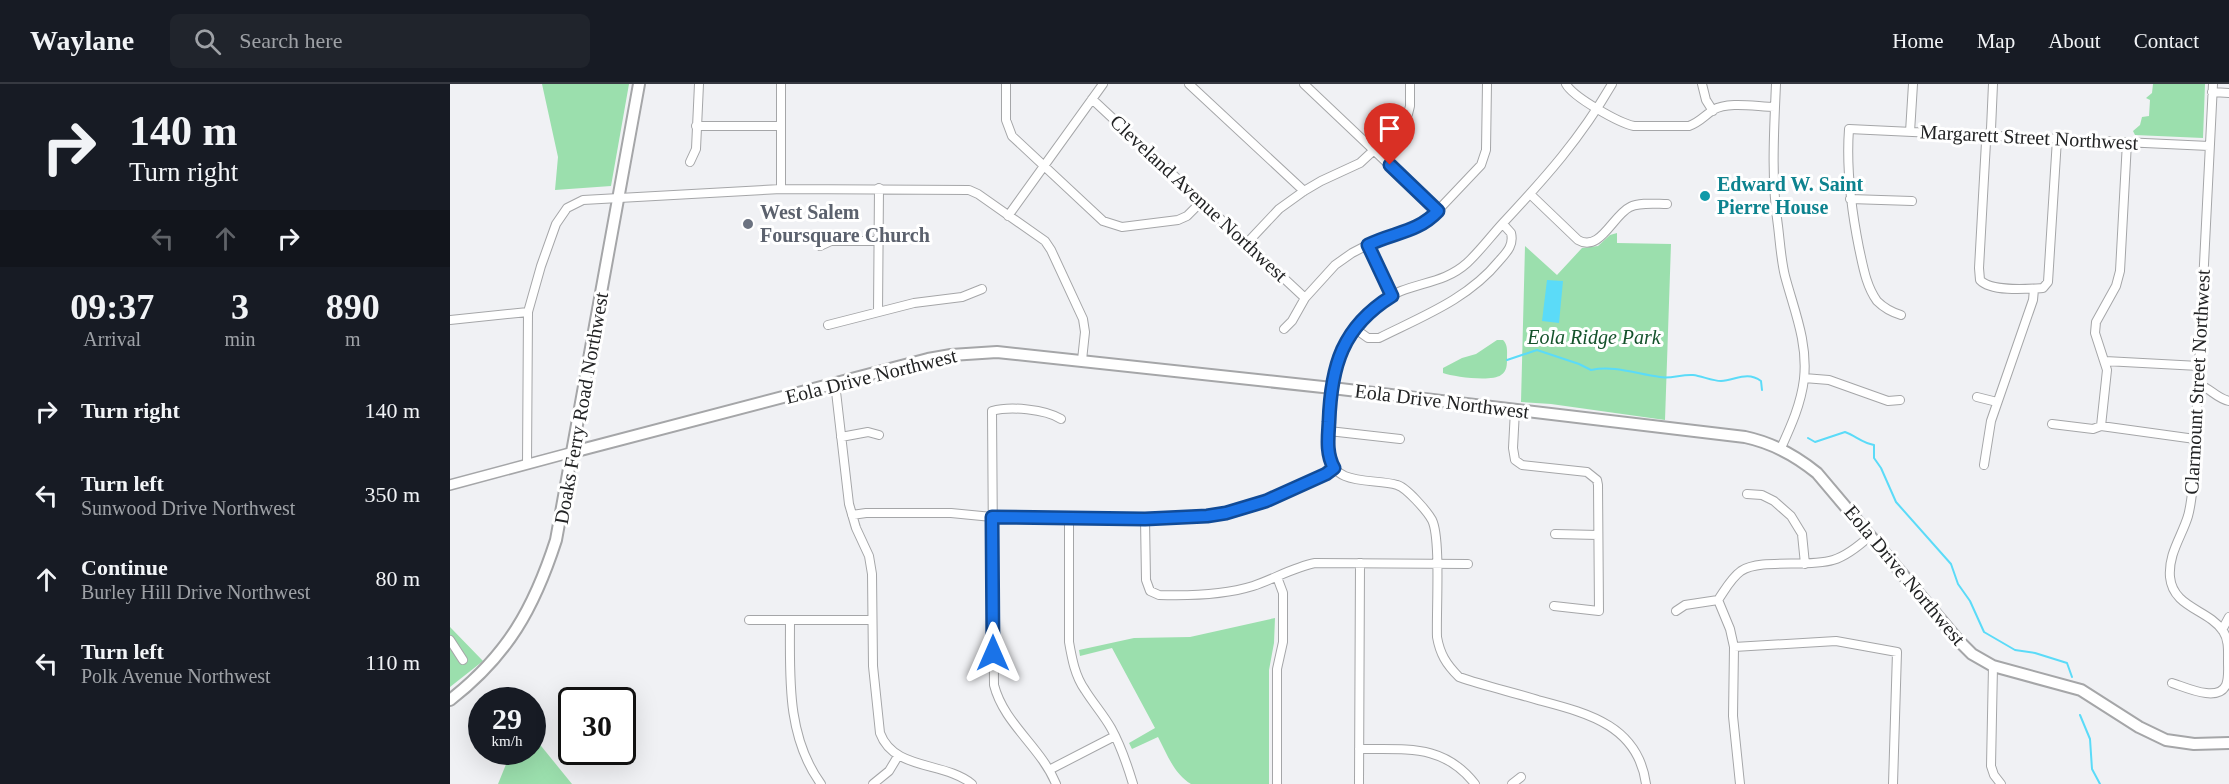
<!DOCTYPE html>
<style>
body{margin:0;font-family:"Times New Roman",serif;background:#20242c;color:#f1f3f6;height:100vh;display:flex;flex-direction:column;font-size:22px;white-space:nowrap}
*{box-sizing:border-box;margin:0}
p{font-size:20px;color:#9ea1a6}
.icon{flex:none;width:33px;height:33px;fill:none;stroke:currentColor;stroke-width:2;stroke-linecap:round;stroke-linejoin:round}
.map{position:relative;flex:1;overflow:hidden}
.panel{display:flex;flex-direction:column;background:#171b24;width:450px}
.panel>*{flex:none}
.banner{background:#171b24;color:#f1f3f6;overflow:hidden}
.speed{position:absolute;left:18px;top:603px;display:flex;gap:12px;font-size:30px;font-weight:700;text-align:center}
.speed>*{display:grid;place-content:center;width:78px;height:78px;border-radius:50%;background:#171b24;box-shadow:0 6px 24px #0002;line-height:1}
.speed small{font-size:15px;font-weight:400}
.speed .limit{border:3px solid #111;border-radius:9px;background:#fff;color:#111}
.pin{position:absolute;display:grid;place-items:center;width:51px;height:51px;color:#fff;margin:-62px -26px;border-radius:50% 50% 50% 0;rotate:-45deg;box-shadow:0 0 6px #0007}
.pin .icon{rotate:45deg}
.me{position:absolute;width:66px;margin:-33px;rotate:0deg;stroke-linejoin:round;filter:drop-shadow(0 0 4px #0008)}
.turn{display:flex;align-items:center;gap:21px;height:126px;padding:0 30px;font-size:27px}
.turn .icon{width:78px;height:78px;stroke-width:2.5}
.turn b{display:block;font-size:42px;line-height:51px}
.lanes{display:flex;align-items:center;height:57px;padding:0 30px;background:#0003;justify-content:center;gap:30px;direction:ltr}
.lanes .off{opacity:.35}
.eta{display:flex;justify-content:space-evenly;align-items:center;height:102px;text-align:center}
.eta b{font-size:36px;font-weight:700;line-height:42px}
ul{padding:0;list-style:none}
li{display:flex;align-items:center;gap:18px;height:84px;padding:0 30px}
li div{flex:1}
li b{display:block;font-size:22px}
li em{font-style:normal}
header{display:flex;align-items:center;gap:36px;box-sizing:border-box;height:84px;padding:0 30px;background:#171b24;border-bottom:2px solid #363941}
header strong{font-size:28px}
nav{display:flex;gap:33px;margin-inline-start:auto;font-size:21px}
.search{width:420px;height:54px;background:#20242c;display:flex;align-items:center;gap:15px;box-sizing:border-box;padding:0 21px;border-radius:9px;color:#9ea1a6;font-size:22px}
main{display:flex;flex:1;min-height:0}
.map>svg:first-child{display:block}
.green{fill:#9bdfad}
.water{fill:#5bdbf8}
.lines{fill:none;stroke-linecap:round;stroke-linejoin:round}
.stream{stroke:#5bdbf8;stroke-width:2}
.minor-casing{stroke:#a5a6a8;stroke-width:10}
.tertiary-casing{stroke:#a5a6a8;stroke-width:12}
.secondary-casing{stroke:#a5a6a8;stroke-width:14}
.minor{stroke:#fff;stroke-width:8}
.tertiary{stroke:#fff;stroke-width:9}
.secondary{stroke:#fff;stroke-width:10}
.route-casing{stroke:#114b97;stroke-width:15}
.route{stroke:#1a73e8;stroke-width:10}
.culture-dot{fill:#0f9aa8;stroke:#fff;stroke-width:2}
.worship-dot{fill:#6b7280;stroke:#fff;stroke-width:2}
.labels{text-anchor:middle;stroke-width:6;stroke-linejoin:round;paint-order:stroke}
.street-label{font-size:20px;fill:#222324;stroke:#fff}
.culture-label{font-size:20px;font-weight:bold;fill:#0d838f;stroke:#fff;text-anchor:start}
.worship-label{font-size:20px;font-weight:bold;fill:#5b616d;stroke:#fff;text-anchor:start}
.park-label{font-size:20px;font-style:italic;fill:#14522b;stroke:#fff}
</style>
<header>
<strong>Waylane</strong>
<div class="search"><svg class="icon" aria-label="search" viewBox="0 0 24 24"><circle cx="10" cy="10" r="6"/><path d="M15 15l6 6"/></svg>Search here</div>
<nav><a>Home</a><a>Map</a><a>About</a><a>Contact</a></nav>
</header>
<main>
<section class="panel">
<div class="banner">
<div class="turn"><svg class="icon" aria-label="right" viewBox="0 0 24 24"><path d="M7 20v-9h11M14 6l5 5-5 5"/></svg><div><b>140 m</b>Turn right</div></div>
<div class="lanes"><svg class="icon off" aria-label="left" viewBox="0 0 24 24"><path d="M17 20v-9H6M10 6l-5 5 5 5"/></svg><svg class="icon off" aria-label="ahead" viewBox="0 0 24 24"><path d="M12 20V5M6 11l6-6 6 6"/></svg><svg class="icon" aria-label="right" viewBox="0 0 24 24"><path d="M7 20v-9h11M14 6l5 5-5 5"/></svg></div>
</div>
<div class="eta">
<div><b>09:37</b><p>Arrival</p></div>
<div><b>3</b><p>min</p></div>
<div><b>890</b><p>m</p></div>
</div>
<ul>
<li><svg class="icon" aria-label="right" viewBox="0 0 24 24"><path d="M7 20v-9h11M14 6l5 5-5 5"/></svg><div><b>Turn right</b></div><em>140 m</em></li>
<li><svg class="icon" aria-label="left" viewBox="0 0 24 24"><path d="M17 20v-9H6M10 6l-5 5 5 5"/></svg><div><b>Turn left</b><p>Sunwood Drive Northwest</p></div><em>350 m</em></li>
<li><svg class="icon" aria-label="ahead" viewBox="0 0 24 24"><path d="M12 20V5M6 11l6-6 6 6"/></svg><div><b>Continue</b><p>Burley Hill Drive Northwest</p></div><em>80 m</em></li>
<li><svg class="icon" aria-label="left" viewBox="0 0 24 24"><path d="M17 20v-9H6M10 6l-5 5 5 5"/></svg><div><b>Turn left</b><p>Polk Avenue Northwest</p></div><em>110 m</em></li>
</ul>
</section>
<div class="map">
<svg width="1779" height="700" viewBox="0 0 1779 700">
<rect width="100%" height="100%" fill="#f0f1f4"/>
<path class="green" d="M92 0H179L161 102 105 106 108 73Z
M1703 0H1755L1753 54 1685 51 1683 47 1690 41 1692 33 1699 32 1700 16 1696 14 1702 9Z
M1167 149V159L1221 160 1215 336 1101 320 1071 318 1075 162 1107 191 1132 164 1148 162 1160 151Z
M1047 256H1053C1058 261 1057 267 1057 274 1057 281 1057 287 1051 291 1042 298 1004 293 993 289V284L1012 274 1026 270Z
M825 534 824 559 819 586V700H741C724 690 717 670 708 653L682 665 679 659 705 644 662 564 630 572 629 566 684 554 740 553Z
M0 543 33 577 0 603Z
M83 652 122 700H48L61 668H82Z"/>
<path class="water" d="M1097 196 1113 197 1109 239 1092 237Z"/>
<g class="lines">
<path class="stream" d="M1057 276 1087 266 1129 280 1141 286C1165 281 1186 290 1210 293 1221 295 1232 290 1243 291 1252 292 1262 297 1271 297 1286 296 1297 287 1311 297L1312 306
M1358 354 1365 358 1395 348C1406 352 1412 359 1424 361V374L1431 384 1446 418 1501 480 1508 500 1520 517 1534 548 1565 566 1585 569 1617 579 1622 593
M1630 631 1640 655 1642 685 1650 700"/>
<defs>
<path id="minor" d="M331 0V105
M556 0V36L562 52 653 137 672 143 728 136 737 132 752 117
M739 0 854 107
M854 0 988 127
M1116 0C1123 13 1169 39 1184 42H1239C1250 38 1254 32 1263 26 1279 17 1307 23 1325 23
M1162 0C1130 55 1096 93 1053 139 1041 152 1030 167 1017 179 997 197 974 198 951 207 898 228 881 282 879 334 879 345 877 358 878 370 883 403 924 394 947 401 956 403 977 427 982 436 991 454 986 528 987 553 990 570 996 580 1009 593 1035 602 1062 608 1088 616 1137 629 1188 641 1196 700
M1252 0 1256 16 1263 27
M1326 0C1324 47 1321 95 1328 142 1330 158 1331 176 1335 192 1344 226 1358 258 1354 295 1351 320 1341 342 1331 364
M1543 0 1541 45 1536 58 1529 184 1530 196C1541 208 1577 205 1593 204L1598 198 1607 55
M1762 8 1779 9
M642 15 855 214
M246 42H331
M1460 48 1463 0
M240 78 246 65 249 0
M1080 110 1128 156C1150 169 1163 131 1180 123 1190 118 1206 120 1217 120
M1400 115 1462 117
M558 132 653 0
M797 159 829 125 854 107 871 97 910 79 924 66 958 30 960 22V0
M918 161 942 211
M370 162 381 157H429
M428 228 429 104
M1451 231C1441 228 1434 224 1427 217 1416 202 1413 182 1409 164 1401 124 1396 86 1399 45L1759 62
M0 236 78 228
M378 241 464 219 512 213 532 205
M904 244 918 254H929C973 232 1018 215 1049 177 1057 168 1064 161 1061 149L1053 140
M834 245 842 237 855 214 885 181 902 169 933 153 975 140 1031 81 1036 66 1037 0
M1655 277 1749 282
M1354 294 1379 296 1438 317 1450 316
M385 299 399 420 406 444 419 472 422 490 423 582 430 649C444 687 494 677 522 700
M1748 300C1760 304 1766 314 1779 317
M1527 313 1547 318
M1065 326 1063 364 1065 376 1072 381 1137 388 1147 396 1148 401 1149 527 1104 522
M1602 340 1643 345 1651 342 1745 355
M1651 342 1657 286 1645 249 1646 238 1666 202 1670 187 1677 58
M879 347 950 355
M391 353 418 348 429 351
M77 380 78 228 91 182 106 140 117 124 133 116 331 105 519 106 528 110 595 157 601 166 633 235 635 248 632 276
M1534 381 1541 337 1583 216 1584 205
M1297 410 1312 411 1324 417 1341 432 1352 450 1355 480
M402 431 416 429H501L542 433 619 434 757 432 776 429 816 417 876 390 884 384
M619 434V558C622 575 625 592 635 606 643 619 653 630 661 644 671 662 677 680 683 700
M695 435 696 496 700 507 709 511C740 512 774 511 803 502 824 495 844 483 865 479L1018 480
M1105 450 1148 451
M827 493 833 509V558L827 585V700
M1268 516 1280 545 1284 563 1283 632 1290 700
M1268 516C1275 506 1281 494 1291 487 1311 474 1357 484 1383 476 1397 472 1410 461 1421 451
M1226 527 1235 521 1268 516
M299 536H422
M340 536C340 592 336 652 371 700
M1772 546 1779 533
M0 556 13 576
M1284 563 1386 557 1447 568 1443 700
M1543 582 1541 682 1544 691 1551 700
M1722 599C1735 603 1768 619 1776 601 1779 594 1778 585 1778 578 1778 567 1779 556 1773 547 1758 525 1723 524 1720 493 1718 470 1732 452 1738 432 1741 421 1742 410 1743 400L1763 0
M909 665C956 666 993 659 1025 700
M599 686 665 652
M423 700 439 687 448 672
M606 700C591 663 554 640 544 601L542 327C560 322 595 325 611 335
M909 700 910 479
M1062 700 1071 693"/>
<path id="tertiary" d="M0 401 123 368"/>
<path id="secondary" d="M123 368 478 275 501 271 547 268 882 304 1295 353C1323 359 1345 371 1367 389L1508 556 1522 570 1543 582 1631 606 1689 643 1716 656 1744 660 1779 659
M0 616C58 571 84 524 106 456L189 0"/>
</defs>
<use href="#minor" class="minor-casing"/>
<use href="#tertiary" class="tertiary-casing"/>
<use href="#secondary" class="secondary-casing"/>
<use href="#minor" class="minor"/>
<use href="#tertiary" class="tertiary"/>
<use href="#secondary" class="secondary"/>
</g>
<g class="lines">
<defs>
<path id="route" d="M543 569 542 433 695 435 757 432 776 429 816 417 876 390 884 384C876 370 878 354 879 338 881 282 892 243 942 212L918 161C944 148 967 149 988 127L940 81"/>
</defs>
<use href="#route" class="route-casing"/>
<use href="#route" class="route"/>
</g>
<circle class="culture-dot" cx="1255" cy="112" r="6"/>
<circle class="worship-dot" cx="298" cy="140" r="6"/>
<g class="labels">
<g class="street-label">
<text transform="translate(1579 53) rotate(3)" y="7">Margarett Street Northwest</text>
<text transform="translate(749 114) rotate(43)" y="7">Cleveland Avenue Northwest</text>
<text transform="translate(421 292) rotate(-14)" y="7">Eola Drive Northwest</text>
<text transform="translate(1747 298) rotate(-87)" y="7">Clarmount Street Northwest</text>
<text transform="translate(992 317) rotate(7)" y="7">Eola Drive Northwest</text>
<text transform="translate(131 324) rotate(-80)" y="7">Doaks Ferry Road Northwest</text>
<text transform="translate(1455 491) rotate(50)" y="7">Eola Drive Northwest</text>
</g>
<g class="culture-label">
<text x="1267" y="107">Edward W. Saint<tspan x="1267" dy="23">Pierre House</tspan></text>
</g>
<g class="worship-label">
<text x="310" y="135">West Salem<tspan x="310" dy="23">Foursquare Church</tspan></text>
</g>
<g class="park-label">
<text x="1144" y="260">Eola Ridge Park</text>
</g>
</g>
</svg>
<div class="speed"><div>29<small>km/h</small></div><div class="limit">30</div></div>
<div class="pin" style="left:940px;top:81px;background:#d93025"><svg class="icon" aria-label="arrive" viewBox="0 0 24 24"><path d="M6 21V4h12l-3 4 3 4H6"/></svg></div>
<svg class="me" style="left:543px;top:569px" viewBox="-20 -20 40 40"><path d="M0-17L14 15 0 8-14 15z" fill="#1a73e8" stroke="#fff" stroke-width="4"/></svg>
</div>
</main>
